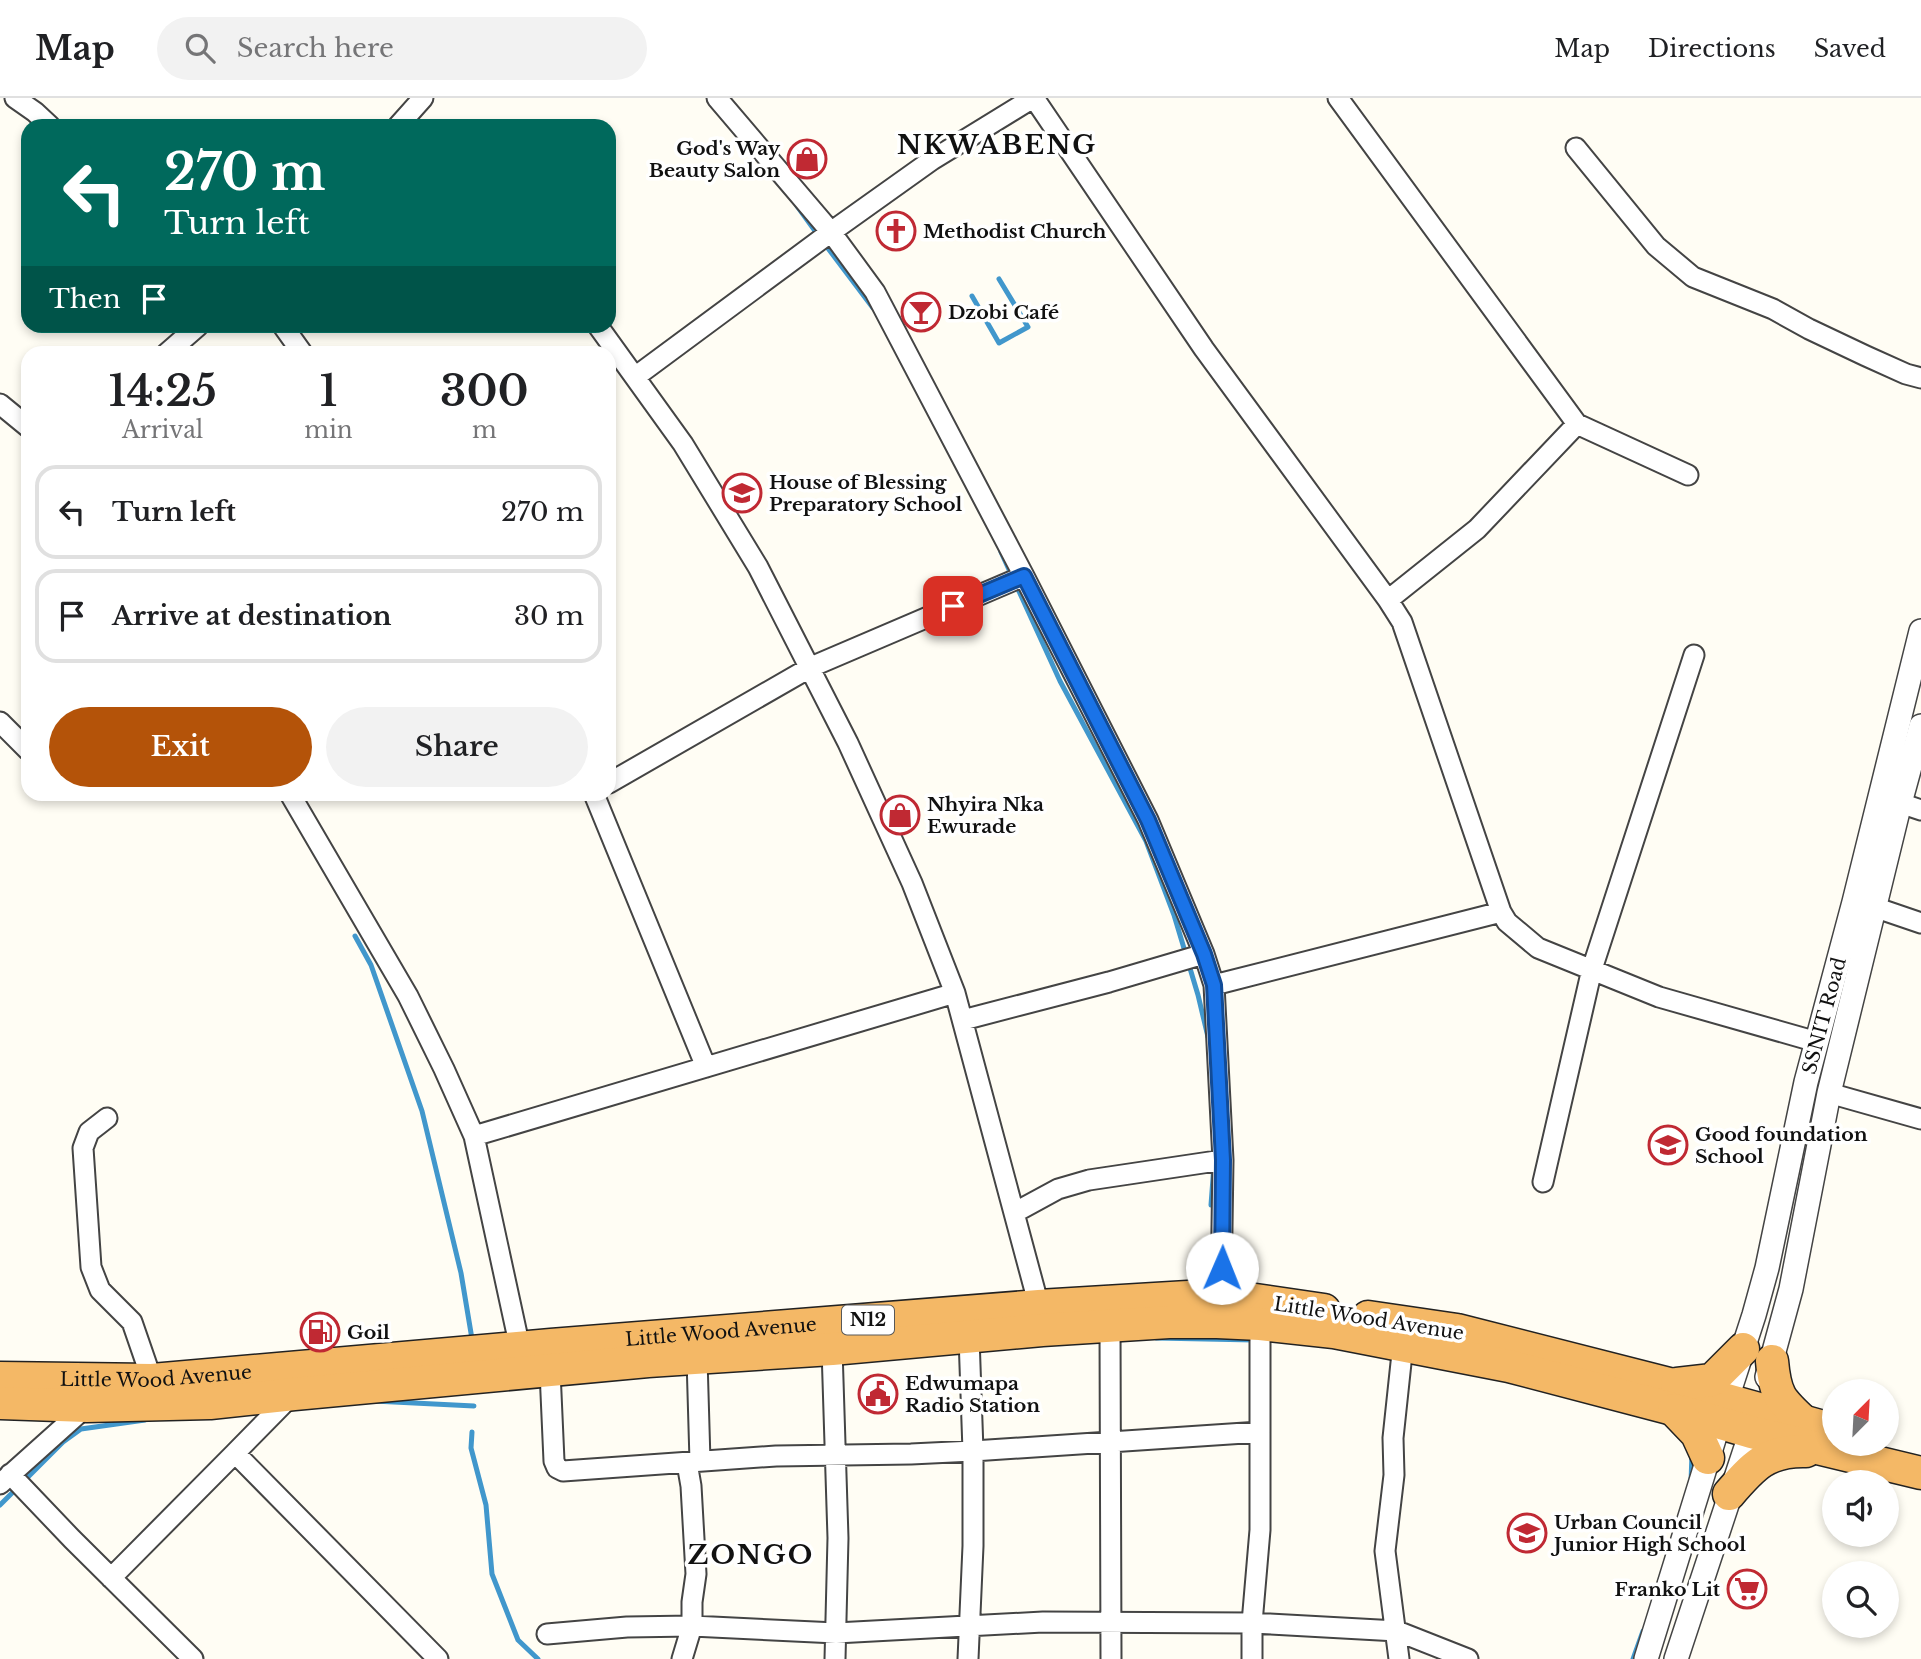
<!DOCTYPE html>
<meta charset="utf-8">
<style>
body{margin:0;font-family:"Libre Baskerville",serif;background:#f2f2f2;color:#202124;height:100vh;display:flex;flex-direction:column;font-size:26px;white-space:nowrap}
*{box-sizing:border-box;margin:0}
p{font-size:23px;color:#757577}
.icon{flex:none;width:38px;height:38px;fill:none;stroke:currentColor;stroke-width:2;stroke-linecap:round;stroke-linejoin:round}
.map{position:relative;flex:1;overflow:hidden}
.drawer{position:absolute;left:21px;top:248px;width:595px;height:455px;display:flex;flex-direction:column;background:#fff;border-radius:21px;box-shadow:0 4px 10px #0003}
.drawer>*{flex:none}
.hud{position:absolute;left:21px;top:21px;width:595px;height:214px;border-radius:21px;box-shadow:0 4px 10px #0003;background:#00695c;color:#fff;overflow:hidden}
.needle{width:46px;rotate:24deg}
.buttons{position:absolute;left:1822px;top:1281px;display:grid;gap:14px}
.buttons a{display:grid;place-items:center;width:77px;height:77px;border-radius:50%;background:#fff;box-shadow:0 4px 10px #0003;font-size:35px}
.pin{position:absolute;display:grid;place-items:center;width:60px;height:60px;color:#fff;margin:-30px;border-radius:14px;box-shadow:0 4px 10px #0006}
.me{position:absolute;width:77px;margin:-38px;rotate:1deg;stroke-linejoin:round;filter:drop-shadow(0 0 5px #0008)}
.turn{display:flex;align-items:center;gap:24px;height:147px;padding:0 28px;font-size:32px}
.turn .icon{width:91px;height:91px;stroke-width:2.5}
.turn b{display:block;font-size:49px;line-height:60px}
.then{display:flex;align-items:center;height:66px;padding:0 28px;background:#0003;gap:14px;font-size:26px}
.eta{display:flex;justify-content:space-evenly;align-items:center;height:119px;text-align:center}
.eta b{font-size:42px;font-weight:600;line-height:49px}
.action{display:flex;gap:14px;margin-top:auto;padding:14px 28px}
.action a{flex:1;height:80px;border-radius:42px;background:#b45309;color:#fff;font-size:28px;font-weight:600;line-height:80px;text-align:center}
.action a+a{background:#f2f2f2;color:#202124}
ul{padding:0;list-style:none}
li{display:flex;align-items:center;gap:21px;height:94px;margin:0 14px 10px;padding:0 14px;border:4px solid #e0e0e0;border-radius:21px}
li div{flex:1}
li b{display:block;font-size:26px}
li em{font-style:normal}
header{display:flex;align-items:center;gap:42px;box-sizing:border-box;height:98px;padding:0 35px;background:#fff;border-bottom:2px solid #e0e0e0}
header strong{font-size:33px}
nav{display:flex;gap:38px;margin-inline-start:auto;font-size:24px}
.search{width:490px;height:63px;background:#f2f2f2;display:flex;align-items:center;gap:18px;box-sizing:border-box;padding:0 24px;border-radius:38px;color:#757577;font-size:26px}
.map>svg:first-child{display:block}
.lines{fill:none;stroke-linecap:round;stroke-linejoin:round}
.stream{stroke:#4197cc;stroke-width:5}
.minor-casing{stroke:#444;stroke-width:23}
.tertiary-casing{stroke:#444;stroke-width:26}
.trunk-casing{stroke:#222;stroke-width:35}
.minor{stroke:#fff;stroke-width:19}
.tertiary{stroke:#fff;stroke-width:23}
.trunk{stroke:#f4b866;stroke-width:32}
.route-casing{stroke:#114b97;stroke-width:18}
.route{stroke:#1a73e8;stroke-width:12}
.labels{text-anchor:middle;stroke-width:7;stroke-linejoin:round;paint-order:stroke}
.shield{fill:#fff;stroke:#585858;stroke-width:2}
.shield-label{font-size:18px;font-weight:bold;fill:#111}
.poi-label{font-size:19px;font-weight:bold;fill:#111;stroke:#fff;text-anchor:start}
.street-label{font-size:19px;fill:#111;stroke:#fff}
.district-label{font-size:26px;font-weight:bold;letter-spacing:2px;fill:#111;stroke:#fff}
</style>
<header>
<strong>Map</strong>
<div class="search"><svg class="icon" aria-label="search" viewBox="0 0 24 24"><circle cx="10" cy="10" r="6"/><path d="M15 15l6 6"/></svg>Search here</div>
<nav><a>Map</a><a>Directions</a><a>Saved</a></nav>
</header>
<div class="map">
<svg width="1921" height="1561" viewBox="0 0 1921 1561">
<rect width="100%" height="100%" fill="#fffdf4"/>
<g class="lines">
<path class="stream" d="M797 108 818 137
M824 145 873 210
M972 198 999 245 1028 229 999 181
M1001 454 1060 583 1146 743 1174 817 1198 897 1208 939
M355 838 371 867 422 1013 461 1175 472 1241
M1211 1107 1214 1067
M1156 1240 1254 1242
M374 1303 474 1308
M472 1334 471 1350 486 1407 492 1476 518 1542 538 1561
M1691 1384 1692 1355
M0 1407 63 1344 81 1331 145 1322
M1633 1561 1643 1533"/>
<defs>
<path id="minor" d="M15 0 35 14 50 28
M717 0 831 134 875 194 1024 478 1148 722 1204 856 1214 887 1223 1062 1221 1197
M1034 0 1204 251 1388 502 1402 524 1501 814 1507 824 1538 850 1659 899 1817 944
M1338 0 1577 326 1477 431 1388 502
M398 28 423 0
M1576 50 1656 148 1693 179 1773 211 1809 231 1866 258 1906 276 1921 280
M283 228 303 256
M598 228 683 346 758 469 848 645 912 785 955 895 1039 1208
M166 256 198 228
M635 279 831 134 932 62 1033 0
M0 306 28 329
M1577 326 1688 377
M0 624 28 652
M609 685 811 569 1024 478
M290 696 408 898 444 971 474 1038 520 1250
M594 696 706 969
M1900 705 1921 712
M1874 809 1921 825
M1214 887 1501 814
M963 922 1109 884 1204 856
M1829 995 1921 1021
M107 1020 89 1034 83 1050 91 1169 100 1192 132 1224 152 1282
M474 1038 955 895
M1543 1084 1592 871 1694 557
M1014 1115 1058 1091 1089 1082 1223 1062
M1110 1228 1111 1561
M832 1251 838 1440 835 1561
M697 1261 700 1363
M550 1273 554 1363 557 1370 563 1373 776 1358 911 1356 973 1353 1260 1334
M293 1296 235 1355 438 1561
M10 1376 72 1441 193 1561
M0 1386 87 1308
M111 1480 235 1355
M547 1536 627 1529 692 1528 836 1535 1043 1524 1252 1525 1397 1533 1468 1561
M682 1561 692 1528V1504L696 1476 691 1388 687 1365
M968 1561 973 1448V1353L969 1239
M1252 1561V1525L1260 1432V1226
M1399 1561 1385 1453 1394 1377 1393 1340 1403 1246"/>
<g id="tertiary">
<path d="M1767 1279 1791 1191 1829 995 1900 705 1921 628"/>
<path id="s1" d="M1646 1561 1719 1325 1754 1217 1767 1170 1806 984 1854 804 1921 533"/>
<path d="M1676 1561 1755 1322"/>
</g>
<g id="trunk">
<path d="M1368 1219 1457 1232 1669 1286 1834 1332"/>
<path d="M1772 1263C1775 1297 1780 1302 1804 1324"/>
<path id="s2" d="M0 1280 152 1282 551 1247 1039 1208 1221 1197 1324 1212"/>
<path d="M1677 1286 1712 1282 1743 1251"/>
<path d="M0 1305 87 1308 210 1305 294 1296 648 1263 832 1251 1042 1232 1169 1224H1217L1260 1226 1334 1234 1509 1268 1673 1311 1751 1334 1921 1375"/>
<path d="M1674 1312 1697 1336 1708 1360"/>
<path d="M1729 1396C1753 1368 1767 1352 1806 1353"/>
</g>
</defs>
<use href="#minor" class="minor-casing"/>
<use href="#tertiary" class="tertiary-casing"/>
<use href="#trunk" class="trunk-casing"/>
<use href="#minor" class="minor"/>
<use href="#tertiary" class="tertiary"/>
<use href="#trunk" class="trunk"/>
</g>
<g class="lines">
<defs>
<path id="route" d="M953 508 1024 478 1148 722 1204 856 1214 887 1223 1062 1222 1170"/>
</defs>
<use href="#route" class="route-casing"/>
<use href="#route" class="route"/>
</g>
<defs>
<symbol id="shop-ring" viewBox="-11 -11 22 22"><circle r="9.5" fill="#fff" stroke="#c02933" stroke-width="1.5"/><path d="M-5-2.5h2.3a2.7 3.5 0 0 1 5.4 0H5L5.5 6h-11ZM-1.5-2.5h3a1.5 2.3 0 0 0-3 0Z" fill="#c02933"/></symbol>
<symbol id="church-ring" viewBox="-11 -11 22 22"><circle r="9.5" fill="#fff" stroke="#c02933" stroke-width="1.5"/><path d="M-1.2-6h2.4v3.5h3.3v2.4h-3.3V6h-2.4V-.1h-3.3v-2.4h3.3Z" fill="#c02933"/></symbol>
<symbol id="bar-ring" viewBox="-11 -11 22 22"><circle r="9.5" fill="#fff" stroke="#c02933" stroke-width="1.5"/><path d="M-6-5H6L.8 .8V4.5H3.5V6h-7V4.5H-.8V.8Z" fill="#c02933"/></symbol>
<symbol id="school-ring" viewBox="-11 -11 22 22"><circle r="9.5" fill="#fff" stroke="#c02933" stroke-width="1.5"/><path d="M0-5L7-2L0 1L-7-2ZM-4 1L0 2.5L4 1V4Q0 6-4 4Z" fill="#c02933"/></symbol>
<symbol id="fuel-ring" viewBox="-11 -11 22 22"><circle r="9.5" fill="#fff" stroke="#c02933" stroke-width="1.5"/><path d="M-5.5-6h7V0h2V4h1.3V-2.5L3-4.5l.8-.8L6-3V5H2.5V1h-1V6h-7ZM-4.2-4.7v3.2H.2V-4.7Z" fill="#c02933"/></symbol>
<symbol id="civic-ring" viewBox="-11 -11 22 22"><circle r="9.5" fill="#fff" stroke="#c02933" stroke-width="1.5"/><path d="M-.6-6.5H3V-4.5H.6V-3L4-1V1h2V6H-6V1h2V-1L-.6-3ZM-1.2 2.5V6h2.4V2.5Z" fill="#c02933"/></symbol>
<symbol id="supermarket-ring" viewBox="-11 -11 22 22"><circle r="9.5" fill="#fff" stroke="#c02933" stroke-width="1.5"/><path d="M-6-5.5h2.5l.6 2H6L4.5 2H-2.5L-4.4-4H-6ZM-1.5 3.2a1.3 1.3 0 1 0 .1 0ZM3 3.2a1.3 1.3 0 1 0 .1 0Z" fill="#c02933"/></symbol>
</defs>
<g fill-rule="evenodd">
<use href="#shop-ring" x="785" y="39" width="44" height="44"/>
<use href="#church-ring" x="874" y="111" width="44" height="44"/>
<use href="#bar-ring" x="899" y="192" width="44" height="44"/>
<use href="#school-ring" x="720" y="373" width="44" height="44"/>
<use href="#shop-ring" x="878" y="695" width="44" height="44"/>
<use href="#school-ring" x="1646" y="1025" width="44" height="44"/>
<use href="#fuel-ring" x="298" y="1212" width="44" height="44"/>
<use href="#civic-ring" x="856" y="1274" width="44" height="44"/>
<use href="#school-ring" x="1505" y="1413" width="44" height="44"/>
<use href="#supermarket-ring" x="1725" y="1469" width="44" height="44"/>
</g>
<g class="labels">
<rect class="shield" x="842" y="1207.5" width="52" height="29" rx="5"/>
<g class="shield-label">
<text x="868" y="1228">N12</text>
</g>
<g class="poi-label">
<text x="780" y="57" text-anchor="end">God's Way<tspan x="780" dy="22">Beauty Salon</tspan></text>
<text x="923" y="140">Methodist Church</text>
<text x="948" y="221">Dzobi Café</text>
<text x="769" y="391">House of Blessing<tspan x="769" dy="22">Preparatory School</tspan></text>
<text x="927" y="713">Nhyira Nka<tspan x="927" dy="22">Ewurade</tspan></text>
<text x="1695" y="1043">Good foundation<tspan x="1695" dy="22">School</tspan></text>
<text x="347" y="1241">Goil</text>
<text x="905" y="1292">Edwumapa<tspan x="905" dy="22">Radio Station</tspan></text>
<text x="1554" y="1431">Urban Council<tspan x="1554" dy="22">Junior High School</tspan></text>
<text x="1720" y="1498" text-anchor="end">Franko Lit</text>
</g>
<g class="street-label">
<text dy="7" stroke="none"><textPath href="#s1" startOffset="668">SSNIT Road</textPath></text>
<text transform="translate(1369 1220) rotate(9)" y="7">Little Wood Avenue</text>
<text dy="7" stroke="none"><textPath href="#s2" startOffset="723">Little Wood Avenue</textPath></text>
<text dy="7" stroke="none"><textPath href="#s2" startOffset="156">Little Wood Avenue</textPath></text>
</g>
<g class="district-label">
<text x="997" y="56">NKWABENG</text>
<text x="751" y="1466">ZONGO</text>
</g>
</g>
</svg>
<div class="buttons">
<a><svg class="needle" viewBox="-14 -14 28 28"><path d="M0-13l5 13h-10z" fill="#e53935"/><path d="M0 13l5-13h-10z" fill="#757577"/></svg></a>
<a><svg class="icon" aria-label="sound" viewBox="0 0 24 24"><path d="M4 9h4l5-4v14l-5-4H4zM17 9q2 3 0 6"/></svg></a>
<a><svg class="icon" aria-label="search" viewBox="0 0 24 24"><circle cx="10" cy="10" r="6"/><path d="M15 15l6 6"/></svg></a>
</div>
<div class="pin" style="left:953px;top:508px;background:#d93025"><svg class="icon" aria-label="arrive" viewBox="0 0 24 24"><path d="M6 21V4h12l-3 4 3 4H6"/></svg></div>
<svg class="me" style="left:1222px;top:1170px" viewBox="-20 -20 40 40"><circle r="19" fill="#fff"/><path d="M0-13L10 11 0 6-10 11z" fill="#1a73e8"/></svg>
<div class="hud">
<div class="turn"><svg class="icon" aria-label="left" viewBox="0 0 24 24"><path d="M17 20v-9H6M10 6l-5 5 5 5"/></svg><div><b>270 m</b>Turn left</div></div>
<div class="then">Then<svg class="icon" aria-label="arrive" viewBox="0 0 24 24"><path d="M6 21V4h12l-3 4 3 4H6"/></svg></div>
</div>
<section class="drawer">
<div class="eta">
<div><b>14:25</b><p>Arrival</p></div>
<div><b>1</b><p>min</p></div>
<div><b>300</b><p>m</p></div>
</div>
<ul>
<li><svg class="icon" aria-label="left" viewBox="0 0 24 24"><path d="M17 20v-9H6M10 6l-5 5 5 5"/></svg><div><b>Turn left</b></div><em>270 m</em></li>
<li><svg class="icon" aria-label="arrive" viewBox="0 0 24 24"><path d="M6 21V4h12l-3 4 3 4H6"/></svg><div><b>Arrive at destination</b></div><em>30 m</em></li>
</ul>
<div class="action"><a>Exit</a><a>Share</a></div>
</section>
</div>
